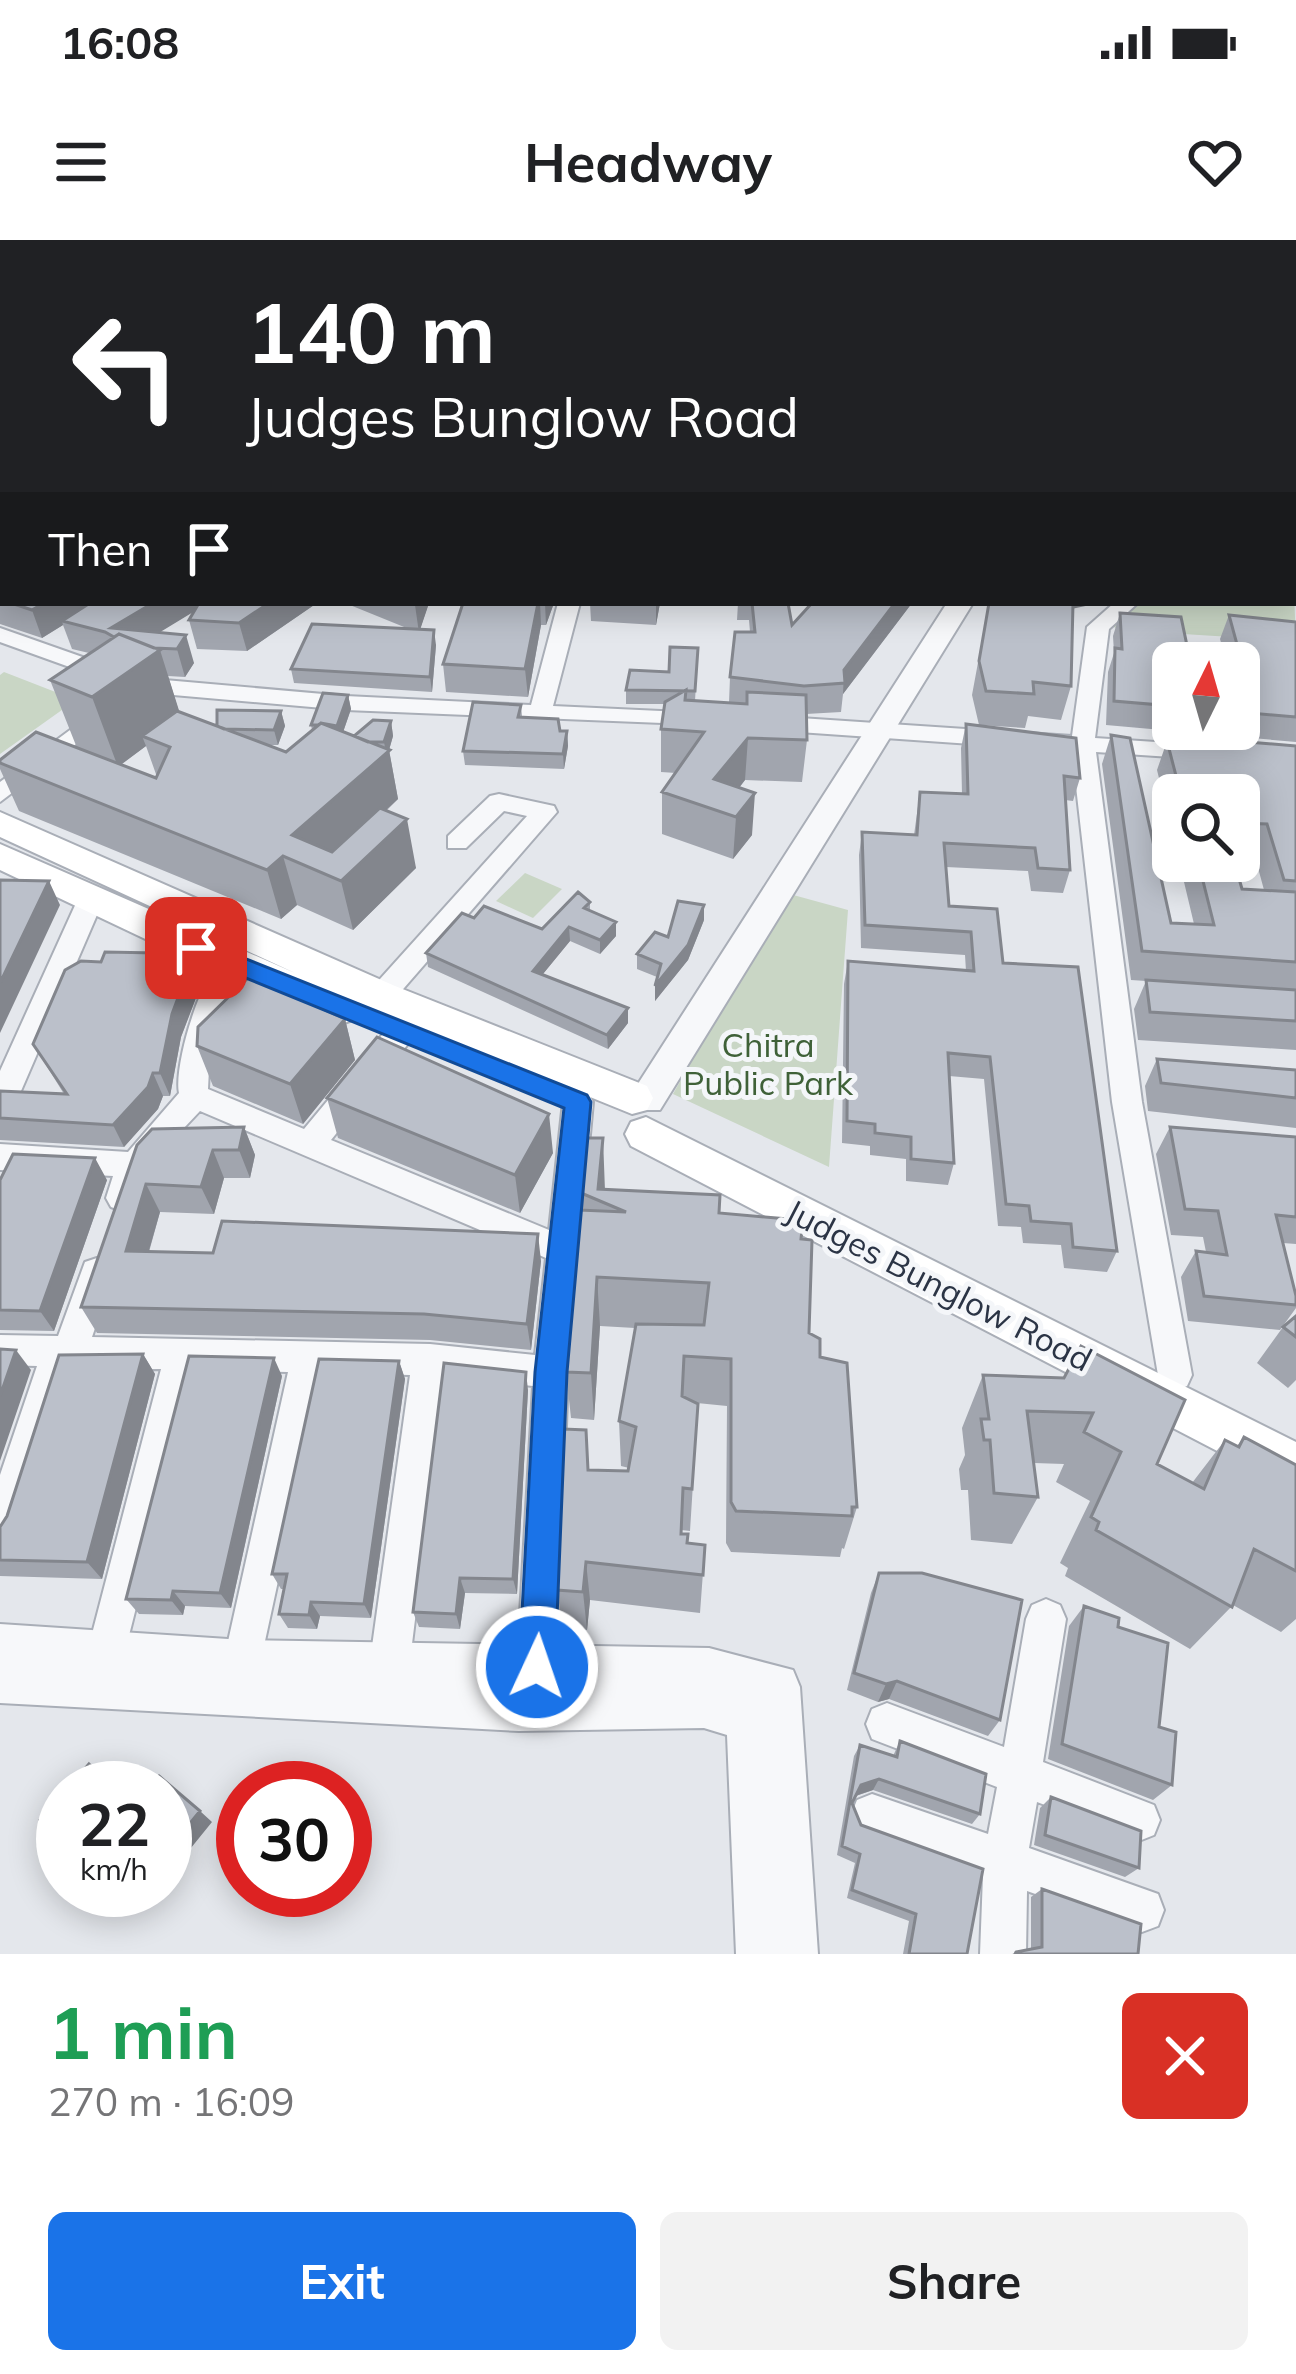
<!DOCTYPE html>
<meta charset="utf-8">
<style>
body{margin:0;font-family:Mulish,sans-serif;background:#f2f2f2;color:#202124;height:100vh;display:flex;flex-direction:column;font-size:45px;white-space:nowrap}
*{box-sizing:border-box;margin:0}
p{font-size:39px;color:#757577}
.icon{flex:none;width:66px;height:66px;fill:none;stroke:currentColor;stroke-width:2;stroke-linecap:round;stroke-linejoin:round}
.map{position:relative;height:1714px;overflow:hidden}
.drawer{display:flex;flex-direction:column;background:#fff;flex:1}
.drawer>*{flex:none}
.banner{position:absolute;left:0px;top:0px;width:1296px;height:366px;box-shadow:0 6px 30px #0003;background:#202124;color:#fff;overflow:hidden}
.needle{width:78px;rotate:5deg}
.fabs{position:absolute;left:1152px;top:402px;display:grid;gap:24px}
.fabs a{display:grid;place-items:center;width:108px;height:108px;border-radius:18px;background:#fff;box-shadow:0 6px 30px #0003;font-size:60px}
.speed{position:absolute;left:36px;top:1521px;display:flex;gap:24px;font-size:60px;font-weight:700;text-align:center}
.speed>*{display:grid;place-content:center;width:156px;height:156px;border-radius:50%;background:#fff;box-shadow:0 6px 30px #0003;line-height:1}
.speed small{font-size:30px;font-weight:400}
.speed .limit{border:18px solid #d22;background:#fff;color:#111}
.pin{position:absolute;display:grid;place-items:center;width:102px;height:102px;color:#fff;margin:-51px;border-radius:24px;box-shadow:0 6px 18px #0006}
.me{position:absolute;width:132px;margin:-66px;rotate:3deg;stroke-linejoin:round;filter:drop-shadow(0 0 9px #0008)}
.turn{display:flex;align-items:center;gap:42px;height:252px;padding:0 48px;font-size:54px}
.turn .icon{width:156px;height:156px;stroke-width:2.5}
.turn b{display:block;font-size:84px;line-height:102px}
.then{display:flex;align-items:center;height:114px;padding:0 48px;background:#0003;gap:24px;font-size:45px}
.round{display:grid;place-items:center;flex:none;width:126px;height:126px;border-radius:18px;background:#f2f2f2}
.summary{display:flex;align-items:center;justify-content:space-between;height:204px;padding:0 48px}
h1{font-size:72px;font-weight:700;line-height:90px;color:#1e9e55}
.button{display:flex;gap:24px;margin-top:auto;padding:24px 48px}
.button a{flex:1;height:138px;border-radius:18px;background:#1a73e8;color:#fff;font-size:48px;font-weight:700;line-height:138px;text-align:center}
.button a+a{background:#f2f2f2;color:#202124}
.status{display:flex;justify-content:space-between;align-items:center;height:84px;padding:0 60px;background:#fff;direction:ltr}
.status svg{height:33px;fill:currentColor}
header{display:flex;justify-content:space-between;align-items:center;height:156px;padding:0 48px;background:#fff;font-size:54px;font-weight:700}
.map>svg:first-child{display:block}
.green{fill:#c9d6c5}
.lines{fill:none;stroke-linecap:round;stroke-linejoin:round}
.minor-casing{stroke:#a9aeb7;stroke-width:4}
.tertiary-casing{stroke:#a9aeb7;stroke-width:4}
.secondary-casing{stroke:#a9aeb7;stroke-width:4}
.minor{fill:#f7f8fa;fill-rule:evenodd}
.tertiary{fill:#f7f8fa;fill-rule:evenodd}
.secondary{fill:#fff;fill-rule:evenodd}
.wall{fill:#a1a5ae;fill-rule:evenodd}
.shaded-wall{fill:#83868d}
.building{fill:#bbc0ca;stroke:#83868d;stroke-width:3}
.route{fill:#1a73e8;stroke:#114b97;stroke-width:3}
.labels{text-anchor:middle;stroke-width:10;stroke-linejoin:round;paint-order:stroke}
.park-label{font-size:33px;fill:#3f6138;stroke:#f4f6f9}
.street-label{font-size:33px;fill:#2b3445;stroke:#f4f6f9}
</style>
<div class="status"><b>16:08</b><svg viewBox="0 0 49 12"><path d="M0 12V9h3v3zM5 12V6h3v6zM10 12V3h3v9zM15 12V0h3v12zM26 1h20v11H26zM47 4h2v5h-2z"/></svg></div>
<header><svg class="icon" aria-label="menu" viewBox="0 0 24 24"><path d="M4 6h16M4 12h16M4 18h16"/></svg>Headway<svg class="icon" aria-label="heart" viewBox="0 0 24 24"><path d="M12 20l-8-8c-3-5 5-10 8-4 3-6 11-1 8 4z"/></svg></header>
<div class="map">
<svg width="1296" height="1714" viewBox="0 0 1296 1714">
<rect width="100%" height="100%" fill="#e4e7ec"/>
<path class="green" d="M1293 329 1296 401 1118 390 1109 383 1124 368 1144 363H1293Z
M4 432 76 460 0 514V435Z
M525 633 562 649 533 678 496 661Z
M786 653 848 670 829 927 673 854Z"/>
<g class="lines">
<defs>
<path id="minor" d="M54 0H75L77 3H56Z
M840 0H864L866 3H842Z
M3 17V27L0 28V18Z
M1293 319H1296V331H1293Z
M558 363H580L553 466 704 473 716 480 712 485 346 470 139 452 0 402V388L142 438 346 456 531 465Z
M1114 363H1138L1109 389 1095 498 1201 505 1213 512 1201 519 1096 512 1142 862 1192 1135 1187 1146 1175 1151 1163 1146 1158 1135 1112 862 1072 511 770 490 758 483 770 476 1072 496 1087 387Z
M101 467 109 469V479L0 562V542Z
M499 554 554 566 557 572 391 763H371L367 756 371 749 527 576 504 571 466 608H448V596L490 556Z
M90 652 103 661 21 851 17 859 0 861V831L77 661Z
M231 713 245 723 210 808 208 849 304 889 392 783H412L416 791 412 799 331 900 549 990 563 862 567 854H589L593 862 568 1132 557 1427 551 1441 537 1447 523 1441 517 1427 533 1146 445 1137 409 1428 403 1442 389 1448 375 1442 369 1428 410 1135 323 1133 257 1438 243 1444 229 1438 223 1424 288 1132 196 1130 120 1431 106 1437 92 1431 86 1417 161 1129 70 1130 19 1291 13 1304 0 1309V1235L37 1126 0 1125V1095L58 1096 85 1022 97 1018 109 1022 114 1032 92 1097 430 1104 535 1115 546 1018 200 871 148 926 133 967 122 971 111 967 106 958 113 936 0 930V904L128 912 179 853C173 825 204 721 231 713Z
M1046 1359 1060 1365 1066 1379 1043 1522 1154 1565 1160 1580 1154 1595 1139 1601 1037 1562 1029 1608 1158 1654 1164 1670 1158 1686 1142 1692 1027 1651 1026 1714H980L983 1636 857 1590 851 1575 857 1560 872 1554 988 1594 997 1547 872 1499 866 1484 872 1469 887 1463 1004 1507 1026 1379 1032 1365Z"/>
<path id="tertiary" d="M492 0H518L520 3H494Z
M1296 47V61L1293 62V48Z
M947 363H973L660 870H634L629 860 634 850Z
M0 1384 243 1400 709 1408 793 1430 800 1447 818 1714H736L727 1495 704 1488 519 1491 0 1463Z"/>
<path id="secondary" d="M3 42V56L0 57V43Z
M0 572 395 746 647 846 653 858 647 870 632 874 361 764 358 778 344 783 217 733 0 630V604L295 733 0 597Z
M646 877 1296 1202V1252L631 906 625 894 631 882Z"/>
</defs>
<use href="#minor" class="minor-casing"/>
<use href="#tertiary" class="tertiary-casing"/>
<use href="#secondary" class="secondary-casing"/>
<use href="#minor" class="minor"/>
<use href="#tertiary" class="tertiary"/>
<use href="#secondary" class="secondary"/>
</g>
<path class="wall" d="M0 0H52L51 3H3V13L0 14Z
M522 0H696L691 3H532Z
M714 0H827L822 3H727Z
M879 0H1167V3H891Z
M1241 0H1296V18L1293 21V3H1241Z
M1296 60V316L1293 314V67Z
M0 309 3 311V363H317L247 411 197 409 189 380 194 371 159 392 194 423 185 437 168 436 179 472 217 486 281 471 285 486 278 505H267L286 512 312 490 311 485 348 455 351 469 343 492 354 496 391 481 393 496 389 510 398 559 386 571 416 628 353 690 297 665 281 679 19 571 0 529V520L77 508 50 440 89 413 72 409 63 385 42 398 0 384ZM146 506 157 537 156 538 121 524Z
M345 363H429L420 389 436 405 432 452 294 443 291 429 409 389Z
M463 363H554L546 385H541L528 457 446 452 443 424Z
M590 363H660L656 385 591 381Z
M738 363H788L792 385 912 363 843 454 841 472 806 474 807 500 802 542 745 540 739 548 752 595 733 619 662 594V552L676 533 661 532V489L665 464H626V450L669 432 698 408 695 461 729 463 730 437 750 392 749 380H737Z
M989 363 1073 369 1071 446 1061 480 1028 476 1025 488 979 485 972 455Z
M1120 373 1189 415 1225 418 1220 399 1229 375 1296 382V502L1106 485 1108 432 1114 413 1113 396ZM1173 423H1239V489H1173Z
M521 465 522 477 560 491H567L568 506 564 529 465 525 463 511Z
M966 484 1080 538 1073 561 1065 560 1070 630 1063 653 1031 651 1028 631 946 627 949 666 1003 723 1117 1011 1107 1032 1064 1028 1061 1005 1023 1003 1021 987 998 986 984 839 949 836 954 923 948 945 906 941V919L870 915V906L842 903 844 744 848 721 966 731 965 715 861 708 859 615 862 592 914 595 920 552 962 554 961 508Z
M1111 495 1171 683 1194 684 1179 621H1234L1242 649 1264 650 1254 613 1239 612V555H1173V595L1157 530 1167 501 1233 506 1235 501 1296 506V810L1138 800 1134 769 1146 741 1131 740 1102 524Z
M590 662V671L616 696 600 714 570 701 542 735 628 783 608 809 428 727 426 713 542 689Z
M704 680 688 720 655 761 657 737 637 729V714Z
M202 742 181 797 170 856H163L158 869 124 907 0 900V851L64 854 33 804Z
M345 779 355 820 303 884 213 846 197 806Z
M1157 819 1296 830V888L1148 871 1145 846Z
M327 858 553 913 520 973 338 898Z
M244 887 255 915 250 938H224L214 974 160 972 149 1012 541 1021 531 1110 430 1100 97 1093 81 1067 137 905Z
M1170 887 1296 897V1004L1283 1003 1296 1056V1068L1280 1090 1188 1081 1181 1037 1196 1011 1206 1012 1203 997 1171 995 1156 914Z
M0 940H107L54 1091 0 1090Z
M605 950 719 973 801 999 809 1093 820 1117 857 1267 844 1309 842 1308 840 1317 731 1312 726 1303 727 1166 697 1163 698 1164 690 1291 681 1290V1294L687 1303 705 1305 700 1373 590 1360 587 1390 563 1388 557 1350 586 1190 589 1230 628 1231 629 1228 621 1226 619 1181 635 1088 600 1086 594 1180 571 1178 566 1132 582 970 581 953Z
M1296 1076V1140L1288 1148 1257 1123 1283 1087Z
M143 1114 155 1134 102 1339 0 1336V1287Z
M399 1121 405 1139 371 1378 320 1376 317 1389 288 1388 279 1374 284 1349H281L272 1334Z
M983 1135 1064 1138 1157 1224 1192 1243 1225 1200 1237 1206 1244 1197 1296 1225V1379L1281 1392 1233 1365 1190 1409 1065 1336 1068 1328 1060 1323 1090 1261 1056 1242 1064 1224 1034 1223 1038 1257 1012 1304 971 1300 968 1250H961L959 1229 965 1215 962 1188Z
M282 1136 231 1368 185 1366 183 1375 139 1374 126 1359Z
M528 1150 517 1354 465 1353 460 1389 419 1387 413 1372Z
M879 1333 1000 1480 988 1496 889 1459 878 1462 847 1450 871 1353Z
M1084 1366 1118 1387 1159 1487 1172 1545 1153 1560 1048 1519 1069 1386Z
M900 1501 980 1574 972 1584 873 1550 856 1556 852 1563 861 1585 967 1714H903L909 1681 847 1658 855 1623 837 1615 854 1516 860 1505 893 1516Z
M1051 1557 1139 1628 1125 1637 1034 1605 1040 1568Z
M1042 1649 1138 1714H1012L1031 1709V1657Z"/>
<path class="shaded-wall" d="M28 0H52L51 3H28Z
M653 0H696L691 3H648Z
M790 0H827L822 3H786Z
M1291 0H1296V18L1293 21V3H1290Z
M3 252V285L0 286V254Z
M1296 292V307L1293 314V294Z
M44 363H100L62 381 63 385 42 398 32 370Z
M153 363H208L134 408 111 388Z
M269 363H317L247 411 239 383Z
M415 363H429L419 393 415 365Z
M538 363H540L541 385 528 457 525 429Z
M545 363H554L546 385Z
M656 363H660L656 385Z
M895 363H912L843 454 844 430Z
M1014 363H1100L1009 382Z
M434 390 436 405 432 452 430 437Z
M186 395 194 423 185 437 177 409Z
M160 410 182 480 142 496 146 506 118 527 92 457Z
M348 455 351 469 340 501 337 486Z
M281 471 285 486 278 505 274 490Z
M391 481 393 496 389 510 398 559 319 631 292 595 386 513 384 502Z
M567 491 568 506 564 529 563 514Z
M748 498 745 540 720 572 714 539Z
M755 553 752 595 733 619 736 577Z
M407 579 416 628 353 690 341 641Z
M283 616 297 665 281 679 267 630Z
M49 641 60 665 0 793V743Z
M704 665V680L688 720 655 761V746Z
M616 682V696L600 714V700Z
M569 687 570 701 534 745 533 731Z
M193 718 202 742 181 797 170 856 160 833 172 774Z
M628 768V783L608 809 607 795Z
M345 779 355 820 303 884 290 844Z
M153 833 163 856 158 869 124 907 113 885Z
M549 874 553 913 520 973 515 935Z
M244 887 255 915 250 938 239 910Z
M603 898 605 951 598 949Z
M213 910 224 938 214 974 201 947Z
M95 918 107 940 54 1091 40 1071Z
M146 944 160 972 141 1038 126 1011Z
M538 994 541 1021 531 1110 527 1084Z
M597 1037 600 1086 594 1180 591 1133Z
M16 1110 31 1130 0 1221V1156Z
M143 1114 155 1134 102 1339 87 1322Z
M274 1118 282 1136 231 1368 220 1353Z
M399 1121 405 1139 371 1378 364 1364Z
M526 1132 528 1150 517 1354 513 1339Z
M586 1322 590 1360 587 1390 583 1352Z
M460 1338 465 1353 460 1389 456 1374Z
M173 1351 185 1366 183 1375 171 1360Z
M311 1362 320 1376 317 1389 309 1375Z
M897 1441 889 1459 878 1462 886 1444Z
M879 1539 873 1550 855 1556 861 1545Z
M200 1571 212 1582 165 1640V1614Z
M136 1650H157L141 1670 126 1662Z"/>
<path class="building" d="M148 0H365L369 1 364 3H140Z
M605 0H653L648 3H607L610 1Z
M932 0H1156L1152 3H927Z
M3 59V252L0 254V60Z
M1296 65V254L1293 253V67Z
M1296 264V292L1293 294V265Z
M0 309 3 311V360L0 359Z
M11 363H44L32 370Z
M90 363H153L111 388 186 395 177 409 154 408 119 394 114 397 105 392 62 381Z
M199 363H269L239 383 189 380Z
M463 363H538L525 429 443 424Z
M752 363H788L792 385 812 363H895L844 430 845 443 804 446 730 437 735 392H755Z
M989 363H1073L1071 446 1033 442 1034 454 986 451 979 421Z
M1120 373 1181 377 1189 415 1241 419 1229 375 1296 382V477L1239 472V423H1173V466L1114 461 1115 408 1122 409Z
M312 384 434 390 430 437 291 429Z
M119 394 160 410 92 457 50 440Z
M670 407 698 408 695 451 626 450 630 430 669 432Z
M686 450 685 460 747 464V452L806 455 807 500 748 498 714 539 755 553 736 577 662 552 704 492 661 489 665 462Z
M323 453 348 455 337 486 321 483 318 485H311Z
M473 462 521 465 518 477 558 479 560 491H567L563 514 463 511Z
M217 470 281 471 274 490 224 489 217 486Z
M177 471 286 512 321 483 390 510 292 595 332 612 380 568 407 579 341 641 283 616 267 630 0 523V520L36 492 156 538 170 507 142 496Z
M373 480 391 481 384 502H368L354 496Z
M966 484 1076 498 1080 538 1064 536 1070 630 1038 628 1035 608 944 603 949 666 997 669 1003 723 1078 727 1117 1011 1073 1007 1071 984 1031 981 1029 966 1006 964 990 817 948 813 954 923 911 919V897L875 893V884L847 881 848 721 974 731 971 692 865 685 862 592 917 595 920 552 968 554Z
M1111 495 1130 498 1171 683 1214 685 1198 621H1234L1242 649 1296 652V722L1142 711Z
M1167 501 1236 506 1235 501 1296 506V641L1284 640 1267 584 1239 583V555H1181Z
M0 640 49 641 0 743Z
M578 652 590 662 584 668 616 682 600 700 569 687 533 731 628 768 607 795 426 713 462 673 474 678 484 666 542 689Z
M678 661 704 665 688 705 655 746 661 724 637 714 655 692 668 697Z
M160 706 193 718 172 774 160 833H153L148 847 113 885 0 878V851L67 854 33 804 65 730 81 721 101 722 105 712 157 713Z
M250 736 345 779 290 844 197 806 198 787Z
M1146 740 1296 750V781L1150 772Z
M377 797 549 874 515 935 327 858Z
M1157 819 1296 830V858L1161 843Z
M244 887 239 910H213L201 947 146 944 126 1011 213 1013 222 981 538 994 527 1084 424 1074 81 1067 137 905 152 889Z
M1170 887 1296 897V977L1276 975 1296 1056V1065L1204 1056 1196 1011 1227 1015 1218 971 1185 969Z
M586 898H603L598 949 720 955 719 973 788 979 802 990 801 999 812 1000 809 1093 820 1099V1117L847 1123 857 1267H852V1276L736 1271 731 1262V1119L684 1116 682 1156 698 1164 692 1249 683 1248 681 1294H688L687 1303 705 1305 703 1335 586 1322 583 1352 557 1350 564 1189 586 1190 588 1230 628 1231 636 1187 619 1181 636 1084 704 1085 709 1043 597 1037 591 1133 566 1132 579 970 626 972 581 953Z
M13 914 95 918 40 1071 0 1070V940Z
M1296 1076V1097L1283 1087Z
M1081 1106 1185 1160 1157 1224 1204 1249 1225 1200 1239 1207 1244 1197 1296 1225V1331L1254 1309 1232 1367 1096 1290 1099 1282 1091 1277 1121 1212 1084 1192 1093 1173 1027 1171 1038 1257 994 1253 990 1200H984L981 1179H989L983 1135 1064 1138Z
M0 1109 16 1110 0 1156Z
M143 1114 87 1322 0 1320V1287L7 1276 59 1115Z
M189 1116 274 1118 220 1353 173 1351 171 1360 126 1359Z
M319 1119 399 1121 364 1364 311 1362 309 1375 279 1374 287 1334H272Z
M444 1123 526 1132 513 1339 460 1338 456 1374 413 1372Z
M879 1333H922L1022 1360 1000 1480 897 1441 886 1444 854 1433Z
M1084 1366 1119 1378 1118 1387 1168 1403 1159 1487 1176 1492 1172 1545 1062 1504Z
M900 1501 986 1534 980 1574 879 1539 861 1545 852 1563 861 1585 983 1629 967 1714H909L916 1674 852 1650 860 1614 842 1606 860 1505 897 1517Z
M89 1524 116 1548H68Z
M159 1536 200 1571 165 1614V1548H148Z
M63 1553V1602L40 1580Z
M1051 1557 1141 1591 1139 1628 1045 1595Z
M1042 1649 1141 1684 1138 1714H1015L1016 1712 1042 1707Z
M114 1650H136L126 1662Z"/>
<path class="route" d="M196 699 587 855 591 862 567 1132 555 1427 550 1440 537 1446 524 1440 519 1427 535 1132 564 868 187 714 183 708Z"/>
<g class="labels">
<g class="park-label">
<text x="768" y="817">Chitra<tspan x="768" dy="38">Public Park</tspan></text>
</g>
<g class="street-label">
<text transform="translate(939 1045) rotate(27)" y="12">Judges Bunglow Road</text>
</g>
</g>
</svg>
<div class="fabs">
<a><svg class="needle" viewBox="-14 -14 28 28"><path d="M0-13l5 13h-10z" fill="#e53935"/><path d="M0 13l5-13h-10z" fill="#757577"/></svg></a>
<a><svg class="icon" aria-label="search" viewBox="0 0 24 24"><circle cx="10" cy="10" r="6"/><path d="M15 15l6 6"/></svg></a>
</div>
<div class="speed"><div>22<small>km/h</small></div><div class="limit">30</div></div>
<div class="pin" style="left:196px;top:708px;background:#d93025"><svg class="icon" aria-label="arrive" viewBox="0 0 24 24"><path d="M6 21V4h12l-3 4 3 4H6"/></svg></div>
<svg class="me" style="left:537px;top:1427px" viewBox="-20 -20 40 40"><circle r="17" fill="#1a73e8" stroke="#fff" stroke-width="3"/><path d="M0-11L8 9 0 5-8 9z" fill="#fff"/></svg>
<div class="banner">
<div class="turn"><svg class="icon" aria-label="left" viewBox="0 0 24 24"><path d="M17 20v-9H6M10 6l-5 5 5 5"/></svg><div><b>140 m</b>Judges Bunglow Road</div></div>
<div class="then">Then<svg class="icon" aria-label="arrive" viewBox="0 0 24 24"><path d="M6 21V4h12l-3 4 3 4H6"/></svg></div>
</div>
</div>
<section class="drawer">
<div class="summary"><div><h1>1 min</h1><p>270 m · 16:09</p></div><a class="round" style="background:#d93025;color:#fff"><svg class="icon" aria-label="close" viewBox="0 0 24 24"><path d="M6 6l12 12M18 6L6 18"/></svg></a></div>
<div class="button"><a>Exit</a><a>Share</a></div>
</section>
